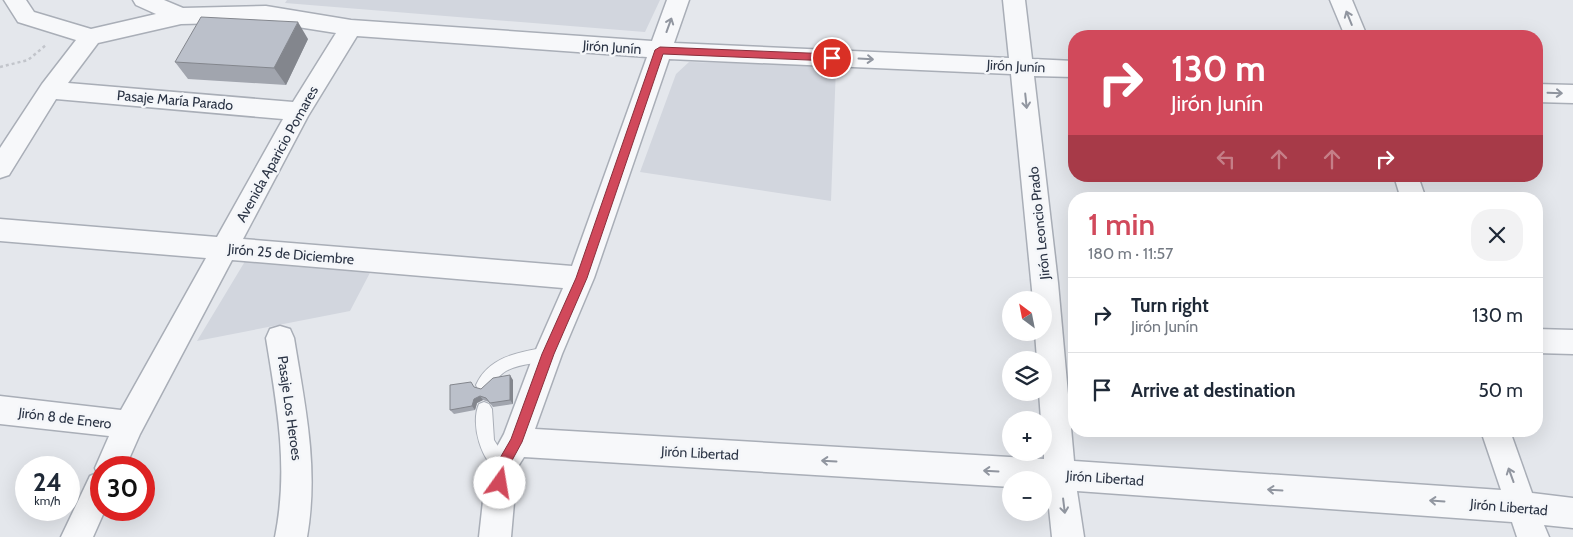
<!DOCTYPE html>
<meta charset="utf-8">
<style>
body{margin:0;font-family:Cabin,sans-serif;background:#f2f2f3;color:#1f2937;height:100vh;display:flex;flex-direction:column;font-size:19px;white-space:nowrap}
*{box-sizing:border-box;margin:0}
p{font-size:16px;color:#747a83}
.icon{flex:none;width:28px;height:28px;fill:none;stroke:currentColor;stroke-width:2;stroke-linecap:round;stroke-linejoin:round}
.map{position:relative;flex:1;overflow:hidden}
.sheet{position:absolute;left:1068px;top:192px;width:475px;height:245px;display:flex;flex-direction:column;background:#fff;border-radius:20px;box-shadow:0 5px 20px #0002}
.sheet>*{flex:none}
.top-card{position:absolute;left:1068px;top:30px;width:475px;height:152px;border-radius:20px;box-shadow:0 5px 20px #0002;background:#d1495b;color:#fff;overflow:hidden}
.needle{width:32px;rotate:328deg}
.tools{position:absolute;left:1002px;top:291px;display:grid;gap:10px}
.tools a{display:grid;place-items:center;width:50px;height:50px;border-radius:50%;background:#fff;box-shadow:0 5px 20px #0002;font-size:25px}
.speed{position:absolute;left:15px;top:456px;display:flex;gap:10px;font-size:25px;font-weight:700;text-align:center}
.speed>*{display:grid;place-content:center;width:65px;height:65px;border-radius:50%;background:#fff;box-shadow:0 5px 20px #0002;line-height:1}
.speed small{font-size:12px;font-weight:400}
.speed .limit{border:8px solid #d22;background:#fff;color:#111}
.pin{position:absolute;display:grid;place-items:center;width:42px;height:42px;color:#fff;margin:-21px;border:2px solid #fff;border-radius:50%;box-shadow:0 1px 5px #0007}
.me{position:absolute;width:55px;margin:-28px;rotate:13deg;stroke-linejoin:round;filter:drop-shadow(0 0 4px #0008)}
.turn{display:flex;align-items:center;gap:18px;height:105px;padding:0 20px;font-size:22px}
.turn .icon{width:65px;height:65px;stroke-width:2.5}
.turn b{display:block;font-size:35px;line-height:42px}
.lanes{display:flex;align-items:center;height:48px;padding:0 20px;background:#0003;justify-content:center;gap:25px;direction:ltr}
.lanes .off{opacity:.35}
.round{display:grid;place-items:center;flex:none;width:52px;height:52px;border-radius:20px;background:#f2f2f3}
.head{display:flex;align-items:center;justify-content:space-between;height:85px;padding:0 20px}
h1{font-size:30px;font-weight:600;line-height:38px;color:#d1495b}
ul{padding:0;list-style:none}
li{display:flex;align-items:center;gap:15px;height:75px;padding:0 20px;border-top:1px solid #e0e1e3}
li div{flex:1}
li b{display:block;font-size:19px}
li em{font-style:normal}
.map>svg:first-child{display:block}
.built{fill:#d2d6de}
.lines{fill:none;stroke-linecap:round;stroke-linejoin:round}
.lane-casing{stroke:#a9aeb7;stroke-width:2}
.street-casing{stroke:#a9aeb7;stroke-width:3}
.path{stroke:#c2c5cb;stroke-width:2.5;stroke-dasharray:3 3;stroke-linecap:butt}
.lane{fill:#f7f8fa;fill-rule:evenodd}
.street{fill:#f7f8fa;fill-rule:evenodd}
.wall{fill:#a1a5ae}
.shaded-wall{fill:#83868d}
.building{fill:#bbc0ca;stroke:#83868d}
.oneway{stroke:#9196a0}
.route{fill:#d1495b;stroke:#882f3b}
.labels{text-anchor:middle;stroke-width:5;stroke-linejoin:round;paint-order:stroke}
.street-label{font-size:14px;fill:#2b3445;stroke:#f4f6f9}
</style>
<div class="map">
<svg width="1573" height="537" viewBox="0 0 1573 537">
<rect width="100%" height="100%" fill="#e4e7ec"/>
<path class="built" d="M287 0H660L645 32 285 3Z
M689 62 836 66 831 201 640 172 676 74Z
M250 253 373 267 350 311 197 341Z"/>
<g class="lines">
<defs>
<path id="lane" d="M548 347 553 349 555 354 553 359C538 364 520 363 506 371 497 376 492 388 483 392L478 390 476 385C489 356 520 352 548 347Z
M484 402 489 404 492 409 494 440 510 465 508 470 502 473C481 464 470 423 479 404Z"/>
<path id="street" d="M4 0H26L34 12 91 29 156 14 136 5 133 0H164L183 8 266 6 351 20 652 41 667 0H689L674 43 1009 58 1003 0H1025L1032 59 1074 61V77L1034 76 1058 283 1074 461 1501 490 1481 431H1510L1532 493 1573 498V528L1544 525 1549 537H1517L1512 522 1077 491 1084 537H1052L1047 489H1044V480H1011V487L524 457 517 468 511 537H479L487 465 504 434 534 354 563 288 232 260 140 434 125 468H101V510H105L93 537H61L90 476 97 473 95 468 109 436 0 424V396L121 410 206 258 0 241V219L217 237 283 119 56 99 9 175 0 178V148L42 84 76 40 18 22ZM266 22 336 33 293 102 68 83 98 43 181 24ZM357 36 647 57 572 266 243 239 308 116ZM669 59 1011 74 1033 300H1044V332H1035L1037 360H1044V392H1039L1041 420H1044V459L535 429 562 354 594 278Z
M1330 0H1352L1367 36H1345Z
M1536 84 1573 85V103L1536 102Z
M1394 176H1418L1426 199H1401Z
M280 326 290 329 294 338C305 406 319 468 307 537H275C289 468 277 406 266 338L270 329Z
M1536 329 1573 330V354L1536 353Z"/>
</defs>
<use href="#lane" class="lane-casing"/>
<use href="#street" class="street-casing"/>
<path class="path" d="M0 67 28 60 46 45"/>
<use href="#lane" class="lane"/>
<use href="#street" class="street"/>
</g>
<path class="wall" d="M308 39 286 85 188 79 175 62Z
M513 380V404L493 407 489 402 483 400 477 403 475 410 454 414 450 410 481 389Z"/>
<path class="shaded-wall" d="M298 22 308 39 286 85 274 68Z
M510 375 513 380V404L510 400Z
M480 396 483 400 477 403 475 410 472 406 474 399Z"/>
<path class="building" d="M201 17 298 22 274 68 175 62Z
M510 375V400L490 403 486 398 480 396 474 399 472 406 450 410V385L471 382 474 387 481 389 493 378Z"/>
<defs><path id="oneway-shaft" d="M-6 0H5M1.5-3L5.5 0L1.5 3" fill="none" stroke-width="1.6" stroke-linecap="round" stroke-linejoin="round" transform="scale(1.25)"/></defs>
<g class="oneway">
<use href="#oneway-shaft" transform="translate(1349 18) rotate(-112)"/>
<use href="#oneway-shaft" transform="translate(669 25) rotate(-70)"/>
<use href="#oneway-shaft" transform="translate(866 59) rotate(3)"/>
<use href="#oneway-shaft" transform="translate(1555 93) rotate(2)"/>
<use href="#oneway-shaft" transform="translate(1026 101) rotate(84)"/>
<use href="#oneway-shaft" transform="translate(829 461) rotate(-177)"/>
<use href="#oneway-shaft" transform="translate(991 471) rotate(-177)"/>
<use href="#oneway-shaft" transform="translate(1511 475) rotate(-110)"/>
<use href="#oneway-shaft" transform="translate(1275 490) rotate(-176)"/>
<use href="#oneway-shaft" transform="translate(1437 501) rotate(-176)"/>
<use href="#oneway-shaft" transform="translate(1064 506) rotate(83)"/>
</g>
<path class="route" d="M660 47 832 54 836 58 832 61 663 54 587 278 554 354 522 442 509 466 505 488 500 489 496 488 494 483 496 465 511 439 542 354 576 278 655 50Z"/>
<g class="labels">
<g class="street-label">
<text transform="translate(612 47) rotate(4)" y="5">Jirón Junín</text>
<text transform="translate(1016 66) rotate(3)" y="5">Jirón Junín</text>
<text transform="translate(175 100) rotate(5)" y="5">Pasaje María Parado</text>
<text transform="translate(277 154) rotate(-61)" y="5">Avenida Aparicio Pomares</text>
<text transform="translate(1039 223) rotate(-96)" y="5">Jirón Leoncio Prado</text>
<text transform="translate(291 254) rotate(5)" y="5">Jirón 25 de Diciembre</text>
<text transform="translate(290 408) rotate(82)" y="5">Pasaje Los Heroes</text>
<text transform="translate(65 418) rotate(7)" y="5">Jirón 8 de Enero</text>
<text transform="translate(700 453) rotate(3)" y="5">Jirón Libertad</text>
<text transform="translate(1105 478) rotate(4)" y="5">Jirón Libertad</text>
<text transform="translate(1509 507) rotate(5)" y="5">Jirón Libertad</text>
</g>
</g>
</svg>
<div class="tools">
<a><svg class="needle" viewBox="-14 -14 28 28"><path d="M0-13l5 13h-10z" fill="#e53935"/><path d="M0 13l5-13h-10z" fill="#747a83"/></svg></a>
<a><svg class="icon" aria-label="layers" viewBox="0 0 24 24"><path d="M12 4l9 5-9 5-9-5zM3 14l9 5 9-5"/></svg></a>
<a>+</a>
<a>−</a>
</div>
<div class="speed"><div>24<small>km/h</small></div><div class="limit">30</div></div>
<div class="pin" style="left:832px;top:58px;background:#d93025"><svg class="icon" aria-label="arrive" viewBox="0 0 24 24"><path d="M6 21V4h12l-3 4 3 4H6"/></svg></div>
<svg class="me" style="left:500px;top:483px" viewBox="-20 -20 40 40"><circle r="19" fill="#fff"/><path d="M0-13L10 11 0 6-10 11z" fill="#d1495b"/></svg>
<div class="top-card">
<div class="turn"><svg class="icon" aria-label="right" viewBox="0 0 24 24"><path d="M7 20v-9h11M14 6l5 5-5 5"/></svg><div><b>130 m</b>Jirón Junín</div></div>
<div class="lanes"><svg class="icon off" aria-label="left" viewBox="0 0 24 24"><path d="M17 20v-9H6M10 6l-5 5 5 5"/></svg><svg class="icon off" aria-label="ahead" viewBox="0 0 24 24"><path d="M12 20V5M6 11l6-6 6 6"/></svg><svg class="icon off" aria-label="ahead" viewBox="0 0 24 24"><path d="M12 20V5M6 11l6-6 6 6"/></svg><svg class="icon" aria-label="right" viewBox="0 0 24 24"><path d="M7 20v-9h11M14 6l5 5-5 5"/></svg></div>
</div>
<section class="sheet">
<div class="head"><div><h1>1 min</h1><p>180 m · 11:57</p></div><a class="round"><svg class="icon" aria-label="close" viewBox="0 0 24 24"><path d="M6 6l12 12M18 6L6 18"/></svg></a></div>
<ul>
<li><svg class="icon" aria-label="right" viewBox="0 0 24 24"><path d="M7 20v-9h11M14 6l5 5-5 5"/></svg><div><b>Turn right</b><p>Jirón Junín</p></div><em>130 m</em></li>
<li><svg class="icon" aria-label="arrive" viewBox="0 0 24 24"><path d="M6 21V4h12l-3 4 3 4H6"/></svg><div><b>Arrive at destination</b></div><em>50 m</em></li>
</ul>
</section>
</div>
